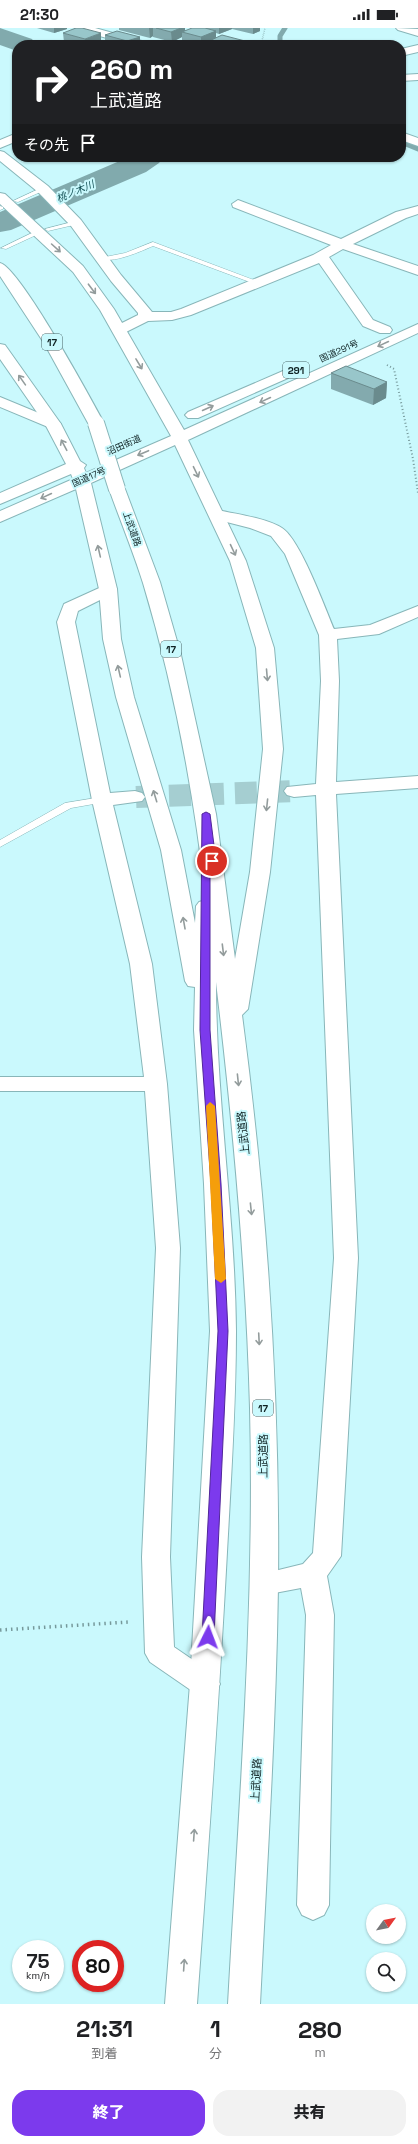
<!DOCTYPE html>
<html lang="ja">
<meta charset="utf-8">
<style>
body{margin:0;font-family:"Space Grotesk","Noto Sans JP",sans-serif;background:#f2f2f2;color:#202124;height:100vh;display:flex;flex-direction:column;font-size:15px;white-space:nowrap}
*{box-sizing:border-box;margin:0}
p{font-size:13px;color:#757577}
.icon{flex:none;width:22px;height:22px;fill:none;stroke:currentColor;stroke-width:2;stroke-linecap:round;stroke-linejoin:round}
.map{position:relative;height:1976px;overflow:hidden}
.details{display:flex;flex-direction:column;background:#fff;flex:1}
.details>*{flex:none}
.hud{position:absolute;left:12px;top:12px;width:394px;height:122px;border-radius:16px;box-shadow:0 1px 3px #0004;background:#202124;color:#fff;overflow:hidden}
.needle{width:26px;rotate:57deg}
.buttons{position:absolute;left:366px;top:1876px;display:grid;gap:8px}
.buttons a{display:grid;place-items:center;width:40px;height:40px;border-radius:50%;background:#fff;box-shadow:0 1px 3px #0004;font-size:20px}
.speed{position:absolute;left:12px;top:1912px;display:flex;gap:8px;font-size:20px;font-weight:700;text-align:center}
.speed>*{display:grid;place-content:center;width:52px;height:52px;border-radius:50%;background:#fff;box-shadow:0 1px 3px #0004;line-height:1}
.speed small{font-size:10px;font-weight:400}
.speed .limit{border:6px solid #d22;background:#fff;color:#111}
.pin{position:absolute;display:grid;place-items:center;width:34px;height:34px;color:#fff;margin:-17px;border:2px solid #fff;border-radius:50%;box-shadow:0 1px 4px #0007}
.me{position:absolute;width:44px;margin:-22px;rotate:3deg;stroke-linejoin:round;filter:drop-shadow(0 0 3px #0008)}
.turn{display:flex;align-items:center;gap:14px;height:84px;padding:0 12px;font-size:18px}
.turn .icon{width:52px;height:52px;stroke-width:2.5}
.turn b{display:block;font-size:28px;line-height:34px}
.then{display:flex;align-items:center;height:38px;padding:0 12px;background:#0003;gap:8px;font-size:15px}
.eta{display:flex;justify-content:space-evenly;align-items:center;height:68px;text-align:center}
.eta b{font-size:24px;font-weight:800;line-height:28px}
.cta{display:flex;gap:8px;margin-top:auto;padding:8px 12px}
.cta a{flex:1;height:46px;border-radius:16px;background:#7c3aed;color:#fff;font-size:16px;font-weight:800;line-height:46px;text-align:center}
.cta a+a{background:#f2f2f2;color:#202124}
.status{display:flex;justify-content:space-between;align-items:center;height:28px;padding:0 20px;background:#fff;direction:ltr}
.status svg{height:11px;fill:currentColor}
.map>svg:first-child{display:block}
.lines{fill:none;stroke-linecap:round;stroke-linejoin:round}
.stream{stroke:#81aaad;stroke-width:5}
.river{fill:#81aaad;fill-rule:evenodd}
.street-tunnel{stroke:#a5ced1;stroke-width:22;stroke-dasharray:22 11;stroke-linecap:butt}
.lane-casing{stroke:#88b6b9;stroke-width:1}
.street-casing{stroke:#88b6b9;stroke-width:2}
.highway-casing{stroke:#88b6b9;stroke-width:2}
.path-far2{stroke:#76999b;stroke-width:1.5;stroke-dasharray:0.5 1.5;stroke-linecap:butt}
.path-far1{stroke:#76999b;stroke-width:2;stroke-dasharray:1 2.5;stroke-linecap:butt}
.path{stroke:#76999b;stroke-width:3.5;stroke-dasharray:1.5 4;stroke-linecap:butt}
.lane{fill:#fff;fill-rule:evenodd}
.street{fill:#fff;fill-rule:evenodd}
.highway{fill:#fff;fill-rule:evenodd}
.highway-bridge-casing{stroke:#88b6b9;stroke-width:18;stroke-linecap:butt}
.highway-bridge{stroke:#fff;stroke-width:16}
.wall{fill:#83aaae}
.shaded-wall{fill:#6a8b8d}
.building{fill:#98c6ca;stroke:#6a8b8d}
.oneway{stroke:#939c9c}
.route{fill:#7c3aed;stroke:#51269a}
.slow{fill:#f59e0b}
.labels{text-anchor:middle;stroke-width:4;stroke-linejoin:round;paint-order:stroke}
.far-street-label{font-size:9px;fill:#0f2223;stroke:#caf9fd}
.far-water-label{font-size:10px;font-style:italic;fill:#135054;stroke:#caf9fd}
.shield{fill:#caf9fd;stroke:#476264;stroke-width:1}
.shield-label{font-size:10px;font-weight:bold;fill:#0f2223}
.street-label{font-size:11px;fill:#0f2223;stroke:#caf9fd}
</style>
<div class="status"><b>21:30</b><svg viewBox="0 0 49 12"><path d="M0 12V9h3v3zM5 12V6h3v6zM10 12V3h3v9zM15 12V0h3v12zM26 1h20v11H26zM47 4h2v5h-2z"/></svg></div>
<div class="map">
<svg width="418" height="1976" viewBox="0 0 418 1976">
<rect width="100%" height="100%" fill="#caf9fd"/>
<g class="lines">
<path class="stream" d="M280 17V8L285 0
M401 114 418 121"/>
<path class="river" d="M0 0 32 11 36 17H17V23L0 17Z
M129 129H164L159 135 146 144 11 202 0 204V184Z"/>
<path class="street-tunnel" d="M136 769 294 763"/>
<defs>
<path id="lane" d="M43 159 45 160V162L18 174 13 173Z
M0 178 3 179V181L0 182Z
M76 193 78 194V196L48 203 45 201Z
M32 205 34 206V208L6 221 1 220Z
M153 214 259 254 260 255 255 256 153 218C142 223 110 237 100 230L125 225Z
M102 769 105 770 107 772 105 774 71 780 0 819V812L65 775Z"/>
<path id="street" d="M76 0H95L149 15 151 17H132L78 2Z
M396 0 418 1V8L398 2Z
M418 17V24L401 28V21Z
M418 46V52L401 53V47Z
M401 104 418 110V118L401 112Z
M17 105V113L0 120V112Z
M0 123 4 124 48 158 81 192 121 247 152 284H171L181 281 313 227 331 217 233 179 232 176 238 172 341 211 396 184 418 178V186L406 190 353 216 418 238V247L343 221 329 229 373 292 390 299 392 302 390 305H380L363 298 319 235 191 287 172 292 148 293 124 305H114L112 302 114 299 138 287V285L111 253 71 198 38 164 0 133Z
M0 369 58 393 61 396 58 399H48L0 379Z
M217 482C236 486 266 490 282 500 300 511 325 580 334 601L370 597 418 578V589L379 606 337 611 339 653 336 754 418 748V760L336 766 358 1230 341 1528 327 1548 334 1587 329 1877 324 1887 313 1892 302 1887 297 1877 306 1587 301 1560 264 1567 254 1564 250 1556 254 1548 303 1536 313 1525 334 1230 316 767 294 769 287 767 284 763 287 759 316 756 321 653 319 607 285 526 271 508 250 500 211 490 209 487 211 484Z
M108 556 114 557 117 561 114 565 78 583 75 594 110 765 135 763 142 765 145 769 142 773 113 777 152 936 167 1056 180 1220 170 1529 174 1619 215 1647 220 1656 215 1665 205 1668 195 1665 150 1634 145 1625 142 1529 156 1220 145 1063H0V1049H144L130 936 92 772 57 594 64 576Z"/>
<path id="highway" d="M0 165 5 166 83 238 114 281 184 402 418 296V305L188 412 246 533 274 620 283 721 270 844 248 981 242 987C267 1176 280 1367 278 1558 276 1697 267 1837 260 1976H228C239 1777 255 1579 250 1380 246 1238 233 1095 216 954 216 1071 235 1187 236 1303 236 1377 231 1451 227 1524 219 1675 208 1825 197 1976H165L190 1656 210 1303 204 1156 194 1002 195 959 188 958 185 953 161 822 116 669 103 611 99 561 76 461 0 494V483L73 451 71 446 0 476V465L66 436 45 396 0 331V316L5 317 61 396 80 433 86 437 84 440 86 445 171 408 100 282 73 244 0 176ZM175 417 230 533 256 620 263 721 250 844 235 931 216 786 181 627 160 554 125 461 123 458H111L109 461C120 492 133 523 143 555 174 658 194 765 206 872L199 874 196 878 195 895 181 822 134 669 121 611 117 561 91 455Z
M0 235C20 240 91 371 104 395L101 398H91L88 395 44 315 0 248Z
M283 343 288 344 290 347 288 350 198 390H188L185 387 188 384Z"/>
</defs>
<use href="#lane" class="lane-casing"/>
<use href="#street" class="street-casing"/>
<use href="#highway" class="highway-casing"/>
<path class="path-far2" d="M261 17 265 0"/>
<path class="path-far1" d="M387 337 394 341 413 431 418 465"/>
<path class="path" d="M0 1602 129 1594"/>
<use href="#lane" class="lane"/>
<use href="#street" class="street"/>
<use href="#highway" class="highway"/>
<defs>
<path id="highway-bridge" d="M96 395 117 461"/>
</defs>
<use href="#highway-bridge" class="highway-bridge-casing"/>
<use href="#highway-bridge" class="highway-bridge"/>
</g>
<path class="wall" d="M37 0H67V1L54 5Z
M119 0H185V3L192 0H260V3L253 6 232 1 219 6 216 5V10L245 17H207V16L205 17H195L182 13V9L172 14 153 9V8L150 10 119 2Z
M63 5 101 15 96 17H73L64 14Z
M105 7 140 9V17H105Z
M331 345 387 354 386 370 373 377 331 361Z"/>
<path class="shaded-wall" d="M54 0H67V1L54 5Z
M149 0H153V8L150 10Z
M181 0H185V4H182V9L172 14 171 4Z
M219 0H232V1L219 6Z
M253 0H260V3L253 6Z
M216 3V13L207 14V16L201 17V9Z
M101 5V15L96 17H86L85 11Z
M140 9V17H128L127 13Z
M245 13V17H235Z
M387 354 386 370 373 377 374 361Z"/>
<path class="building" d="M76 0H82L101 5 85 11 63 5Z
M156 0H181L171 4Z
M192 0H205L216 3 201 9 182 4Z
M117 3 140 9 127 13 105 7Z
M222 7 245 13 235 17H220L207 14Z
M149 14 160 17H141Z
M346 338 387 354 374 361 331 345Z"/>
<defs><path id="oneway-shaft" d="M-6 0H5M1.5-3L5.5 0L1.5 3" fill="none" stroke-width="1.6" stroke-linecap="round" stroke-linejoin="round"/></defs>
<g class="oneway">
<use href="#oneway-shaft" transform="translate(56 220) rotate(42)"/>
<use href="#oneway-shaft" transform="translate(92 261) rotate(53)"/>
<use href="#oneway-shaft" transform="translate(383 316) rotate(155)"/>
<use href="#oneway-shaft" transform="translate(139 336) rotate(59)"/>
<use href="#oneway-shaft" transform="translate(22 352) rotate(-125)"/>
<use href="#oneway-shaft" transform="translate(265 372) rotate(155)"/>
<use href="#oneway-shaft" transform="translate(208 380) rotate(-24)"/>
<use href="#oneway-shaft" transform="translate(64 417) rotate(-118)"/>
<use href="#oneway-shaft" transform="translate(143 425) rotate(157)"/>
<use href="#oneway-shaft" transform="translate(196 444) rotate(64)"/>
<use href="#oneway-shaft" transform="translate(46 468) rotate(155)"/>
<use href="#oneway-shaft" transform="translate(233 522) rotate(65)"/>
<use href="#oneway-shaft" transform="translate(99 523) rotate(-103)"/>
<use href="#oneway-shaft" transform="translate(119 643) rotate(-103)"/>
<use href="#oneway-shaft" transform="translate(267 647) rotate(85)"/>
<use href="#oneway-shaft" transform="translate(155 768) rotate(-107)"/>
<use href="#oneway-shaft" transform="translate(267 777) rotate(96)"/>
<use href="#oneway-shaft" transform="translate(184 895) rotate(-100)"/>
<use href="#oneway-shaft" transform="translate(223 922) rotate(83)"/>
<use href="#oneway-shaft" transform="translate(238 1052) rotate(84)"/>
<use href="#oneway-shaft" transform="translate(251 1181) rotate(84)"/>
<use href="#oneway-shaft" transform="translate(259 1311) rotate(87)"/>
<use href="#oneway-shaft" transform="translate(194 1807) rotate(-86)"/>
<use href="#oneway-shaft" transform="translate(184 1937) rotate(-86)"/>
</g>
<path class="route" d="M206 784 210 786 216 833 210 835V1002L221 1156 228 1303 214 1609 212 1612H204L202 1609 218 1303 211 1156 200 1002 202 786Z"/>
<path class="slow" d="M210 1074 215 1078 226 1251 221 1255 215 1251 206 1078Z"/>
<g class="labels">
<g class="far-street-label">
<text transform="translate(339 323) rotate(-24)" y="3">国道291号</text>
<text transform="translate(124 417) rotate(-24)" y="3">沼田街道</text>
<text transform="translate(89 449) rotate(-24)" y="3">国道17号</text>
<text transform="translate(132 501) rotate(70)" y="3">上武道路</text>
</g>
<g class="far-water-label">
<text transform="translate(75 163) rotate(-23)" y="4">桃ノ木川</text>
</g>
<g class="shield">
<rect x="42" y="306" width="20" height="16" rx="3"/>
<rect x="283" y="334" width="26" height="16" rx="3"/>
<rect x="161" y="613" width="20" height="16" rx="3"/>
<rect x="253" y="1372" width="20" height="16" rx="3"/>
</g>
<g class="shield-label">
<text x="52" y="318">17</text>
<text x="296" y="346">291</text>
<text x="171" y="625">17</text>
<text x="263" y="1384">17</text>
</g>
<g class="street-label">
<text transform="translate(243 1105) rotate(-96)" y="4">上武道路</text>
<text transform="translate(263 1428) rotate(-90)" y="4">上武道路</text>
<text transform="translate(256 1752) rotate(-87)" y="4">上武道路</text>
</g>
</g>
</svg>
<div class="buttons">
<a><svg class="needle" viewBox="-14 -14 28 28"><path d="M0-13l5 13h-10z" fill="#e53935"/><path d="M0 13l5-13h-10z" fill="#757577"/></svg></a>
<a><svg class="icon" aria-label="search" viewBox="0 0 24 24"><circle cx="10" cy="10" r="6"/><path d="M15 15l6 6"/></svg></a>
</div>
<div class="speed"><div>75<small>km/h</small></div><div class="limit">80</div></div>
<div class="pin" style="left:212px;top:833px;background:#d93025"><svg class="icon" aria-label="arrive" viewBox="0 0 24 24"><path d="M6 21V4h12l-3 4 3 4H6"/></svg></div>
<svg class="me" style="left:208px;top:1609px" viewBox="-20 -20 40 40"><path d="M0-17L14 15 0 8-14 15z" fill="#7c3aed" stroke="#fff" stroke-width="4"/></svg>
<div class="hud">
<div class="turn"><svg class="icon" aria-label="right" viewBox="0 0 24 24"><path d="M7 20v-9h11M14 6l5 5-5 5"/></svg><div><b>260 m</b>上武道路</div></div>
<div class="then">その先<svg class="icon" aria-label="arrive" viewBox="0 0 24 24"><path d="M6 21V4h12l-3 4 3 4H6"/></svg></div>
</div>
</div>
<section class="details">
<div class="eta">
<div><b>21:31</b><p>到着</p></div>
<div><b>1</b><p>分</p></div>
<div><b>280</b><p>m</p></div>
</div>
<div class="cta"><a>終了</a><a>共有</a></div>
</section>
